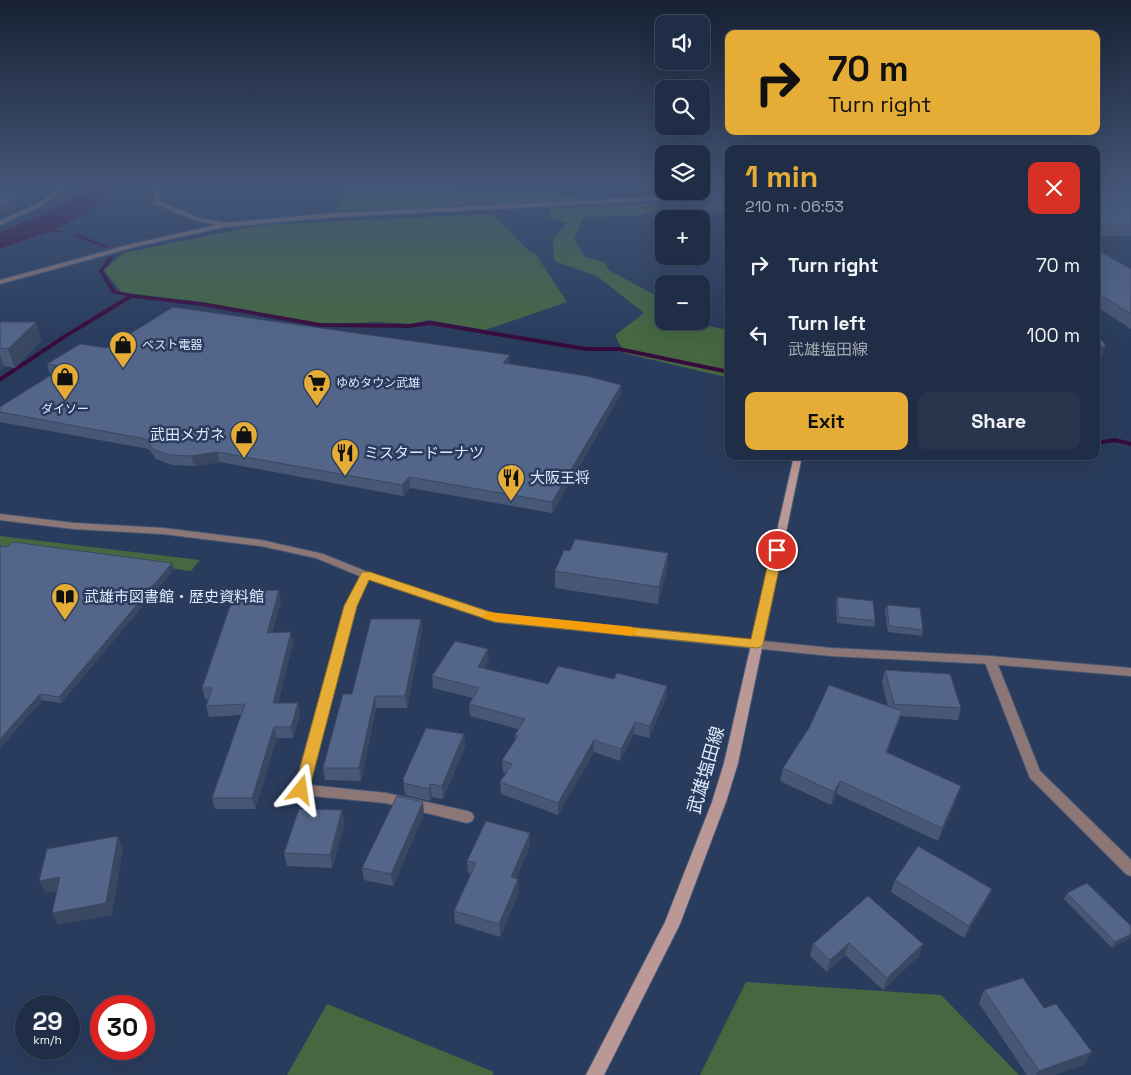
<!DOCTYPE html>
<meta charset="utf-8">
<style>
body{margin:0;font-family:"Space Grotesk","Noto Sans JP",sans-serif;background:#28354d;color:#f1f3f6;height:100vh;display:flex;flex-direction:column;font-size:19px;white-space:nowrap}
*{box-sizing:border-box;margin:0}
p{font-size:16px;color:#a2a8b3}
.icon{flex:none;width:28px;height:28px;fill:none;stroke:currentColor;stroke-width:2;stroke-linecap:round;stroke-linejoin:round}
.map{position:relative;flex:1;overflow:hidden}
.side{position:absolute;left:725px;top:145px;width:375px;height:315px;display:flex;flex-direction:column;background:#202d46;border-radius:10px;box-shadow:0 5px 20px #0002,0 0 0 1px #3d495f}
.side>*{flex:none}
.hud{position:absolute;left:725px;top:30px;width:375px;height:105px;border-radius:10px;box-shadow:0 5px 20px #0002,0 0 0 1px #3d495f;background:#e5ad35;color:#111;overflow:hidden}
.fabs{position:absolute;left:655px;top:15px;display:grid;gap:10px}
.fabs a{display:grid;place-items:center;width:55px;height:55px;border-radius:10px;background:#202d46;box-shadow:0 5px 20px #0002,0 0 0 1px #3d495f;font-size:25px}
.speed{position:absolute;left:15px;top:995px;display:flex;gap:10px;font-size:25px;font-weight:700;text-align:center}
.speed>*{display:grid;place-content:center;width:65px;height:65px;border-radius:50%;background:#202d46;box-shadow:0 5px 20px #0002,0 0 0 1px #3d495f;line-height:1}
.speed small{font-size:12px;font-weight:400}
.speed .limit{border:8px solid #d22;background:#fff;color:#111}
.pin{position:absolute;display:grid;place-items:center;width:42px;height:42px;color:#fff;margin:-21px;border:2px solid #fff;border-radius:50%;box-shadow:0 1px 5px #0007}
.me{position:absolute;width:55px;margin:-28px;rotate:15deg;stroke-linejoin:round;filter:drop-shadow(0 0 4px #0008)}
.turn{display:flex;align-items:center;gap:18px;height:105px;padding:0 20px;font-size:22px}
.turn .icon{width:65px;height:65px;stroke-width:2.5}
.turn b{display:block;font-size:35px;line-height:42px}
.round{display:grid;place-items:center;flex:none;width:52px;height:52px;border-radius:10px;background:#28354d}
.headline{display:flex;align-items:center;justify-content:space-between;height:85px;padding:0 20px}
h1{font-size:30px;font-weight:700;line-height:38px;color:#e5ad35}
.button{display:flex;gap:10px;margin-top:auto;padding:10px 20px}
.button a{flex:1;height:58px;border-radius:10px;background:#e5ad35;color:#111;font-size:20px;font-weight:700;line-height:58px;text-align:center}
.button a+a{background:#28354d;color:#f1f3f6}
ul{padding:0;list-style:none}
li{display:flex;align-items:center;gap:15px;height:70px;padding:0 20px}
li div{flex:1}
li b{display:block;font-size:19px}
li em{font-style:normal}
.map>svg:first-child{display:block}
.green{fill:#456841}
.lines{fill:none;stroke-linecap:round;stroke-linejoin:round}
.stream{fill:#370a3d;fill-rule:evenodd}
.river{fill:#370a3d;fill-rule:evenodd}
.minor-casing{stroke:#475877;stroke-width:2}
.tertiary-casing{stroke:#475877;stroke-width:2}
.secondary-casing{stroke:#475877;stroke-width:2}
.minor{fill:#8d7776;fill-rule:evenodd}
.tertiary{fill:#8d7776;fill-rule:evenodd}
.secondary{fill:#ba9896;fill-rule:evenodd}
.wall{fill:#475877}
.shaded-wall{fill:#3a4761}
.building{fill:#53668a;stroke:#3a4761}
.route{fill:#e5ad35;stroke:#957022}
.slow{fill:#f59e0b}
.labels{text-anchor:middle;stroke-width:5;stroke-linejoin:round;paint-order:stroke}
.far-poi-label{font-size:12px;fill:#deeafe;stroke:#2a3c5d;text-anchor:start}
.poi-label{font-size:15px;fill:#deeafe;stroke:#2a3c5d;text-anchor:start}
.near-street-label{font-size:18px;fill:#deeafe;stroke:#2a3c5d}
</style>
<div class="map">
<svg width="1131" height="1075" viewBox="0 0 1131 1075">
<rect width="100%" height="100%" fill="#2a3c5d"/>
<path class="green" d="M340 188H465L458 193 524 190 576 197 578 200 336 211 343 198Z
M601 188H664V191H701V188H729V190L682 194Z
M656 203 659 211 631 216 584 217 574 239 585 257 604 262 609 270 664 300V321H683L729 330V378L624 353 615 335 644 313 597 276 554 261 553 239 567 223 548 217 551 208Z
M492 214 530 252 535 253 567 302 485 330 429 320 411 324 380 322 322 324 203 303 121 292 104 270 123 253 261 225Z
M0 536 200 560 191 571 16 548 0 552Z
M746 982 941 995 1019 1075H700Z
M327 1004 494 1072 492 1075H287Z"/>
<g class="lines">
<path class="stream" d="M43 223H47L50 229 66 232 64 233 47 231 43 224Z
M73 234H77L110 247 106 248 73 236Z
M110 256 114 257 103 271 116 291 131 294 202 302 320 323 409 324 430 321 586 347H619L729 370V374L619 351H586L430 325 409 328 320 327 202 306 132 298 69 336 0 382V377L65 334 127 296 112 293 99 271Z
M1115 438 1131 442V446L1115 442 1096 445V441Z"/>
<path class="river" d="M89 188H113L106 201 54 230 0 249V232L36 218 87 191Z"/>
<defs>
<path id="minor" d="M59 188H65L43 205 0 225V221L39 203Z
M366 572 371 575 355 607 309 785 386 793 467 811 472 813 474 817 472 821 467 823 386 803 301 795 296 794 294 790 345 607 361 575Z
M990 656 994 657 996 660 1040 771 1131 860V876L1126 874 1030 778 984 660 986 657Z"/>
<path id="tertiary" d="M153 188H159L160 202 199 218 224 223 336 213 729 193V197L336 217 224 227 135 247 0 284V280L132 244 217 225 195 220 155 204Z
M0 514 74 523 163 528 261 540 323 554 370 573 496 614 831 648 990 656 1131 668V676L990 664 831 656 495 622 362 577 316 558 261 546 163 534 74 529 0 520Z"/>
<path id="secondary" d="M794 456H802L738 763 726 802 680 924 604 1075H586L665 922 712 802 724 763Z"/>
</defs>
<use href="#minor" class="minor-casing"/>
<use href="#tertiary" class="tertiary-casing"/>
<use href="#secondary" class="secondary-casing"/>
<use href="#minor" class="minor"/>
<use href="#tertiary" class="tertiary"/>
<use href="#secondary" class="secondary"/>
</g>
<path class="wall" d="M1096 188H1131V236H1096Z
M729 192V213H703L704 206Z
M1096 249 1131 269V329L1096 306Z
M0 322 42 340 15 368 4 366 0 370Z
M107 348 510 364 621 385V394L552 513 410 488 403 496 220 462 194 466 172 465 156 459 149 449 0 422V407L53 374H50L47 364Z
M0 546 174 569 61 703 42 700 0 748Z
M570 551 668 553 667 569 658 604 555 588V571Z
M837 597 875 621 874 627 837 623 836 603Z
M281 601 272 633 293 643 278 703 300 714 293 738H277L255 809H215L212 798 241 715 209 717 206 706 208 699H205L202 688Z
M887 605 923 630 922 636 888 632 885 610Z
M421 619 422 630 407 708H376L361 781 325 780 323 768 352 694Z
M489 660 484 668 548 684 614 679 667 686 666 698 649 738 634 734 620 761 594 752 558 815 501 794 500 782 506 773 503 772 502 760 515 741V735L518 729 470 716 469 704 473 698 433 688 432 676Z
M885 670 961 708 958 720 900 716 887 753 957 798 938 841 837 794 831 805 780 781 783 768 809 728 888 706 882 682Z
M464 734 465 747 443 799 432 797 430 801 405 795 403 779Z
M424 814 393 886 364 880 362 868Z
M345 823 332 868 287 866 284 853Z
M530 846 516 879 519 892 500 937 455 923 454 911 471 874 468 873 467 861Z
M895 880 986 901 964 938 891 892Z
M1067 893 1131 926 1112 948 1064 899Z
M868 896 919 956 883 990 845 955 827 972 810 956 813 944Z
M984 990 1085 1064 1054 1075H1027L979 1003Z"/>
<path class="shaded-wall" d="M27 188H39V190L28 191 29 197 16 200V209L3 214H0V208L14 194Z
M36 322 42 340 15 368 8 349Z
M1106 346 1101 358 1096 360V348Z
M0 354 4 366 0 370Z
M510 355V365L503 363Z
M621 385V394L552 513V502Z
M217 452 220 462 194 466 191 456Z
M409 477 410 488 403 496 402 485Z
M668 553 667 569 658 604 659 587Z
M172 563 174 569 61 703 59 697Z
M279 590 281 601 269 644 267 633Z
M421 619 422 630 407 708 405 696Z
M291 632 293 643 275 714 273 703Z
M488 649 489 660 478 678V667Z
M667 686 666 698 649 738 650 726Z
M40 694 42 700 0 748V739Z
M375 696 376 708 361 781 359 768Z
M298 703 300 714 293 738 291 727Z
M902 711 898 723 882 765 886 752Z
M635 722 634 734 620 761 621 749Z
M274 727 277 738 255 809 252 798Z
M464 734 465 747 443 799 442 786Z
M594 740V752L558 815V803Z
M840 781 837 794 831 805 834 792Z
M430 784 432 797 430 801 429 789Z
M961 786 957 798 938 841 942 828Z
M423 802 424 814 393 886 391 874Z
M342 810 345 823 332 868 330 855Z
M530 833V846L512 889 511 877Z
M118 836 123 849 112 915 58 925 52 913Z
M60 877 66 890 46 893 39 881Z
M518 879 519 892 500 937 499 924Z
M992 889 986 901 964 938 969 926Z
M1131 934V938L1112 948 1115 942Z
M849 943 845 955 827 972 830 960Z
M923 944 919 956 883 990 887 978Z
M1092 1052 1085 1064 1054 1075H1036L1039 1071Z"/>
<path class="building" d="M0 188H27V191L14 194V202L0 208Z
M1096 188H1119L1131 190V226H1096Z
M729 192V206H704L722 193Z
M1096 249 1131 269V314L1096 292Z
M173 307 510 355 503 363 587 376 621 385 552 502 409 477 402 485 217 452 191 456 170 455 153 449 146 439 0 412V407L64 367 47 364 80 344 107 348Z
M0 322H36L8 349 0 348Z
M1096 332 1106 346 1096 348Z
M575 539 668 553 659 587 555 571 564 550 570 551Z
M13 542 172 563 59 697 40 694 0 739V546L8 547Z
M279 590 267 633 291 632 273 703H298L291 727H274L252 798H212L245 704 206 706 212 688H202L235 592Z
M837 597 873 601 875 621 839 617Z
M887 605 920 608 923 630 889 626Z
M371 619H421L405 696H375L359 768H323L343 694H352Z
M455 641 488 649 478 667 548 684 558 666 614 679 617 673 667 686 650 726 635 722 621 749 594 740 558 803 500 782 512 764 502 760 518 736 515 735 525 719 469 704 479 688 432 676Z
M885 670 950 674 961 708 894 704Z
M829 685 902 711 886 752 961 786 942 828 840 781 834 792 783 768 809 728Z
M426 728 464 734 442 786 430 784 429 789 403 783 404 780 403 779Z
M397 796 423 802 391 874 362 868Z
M299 809 342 810 330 855 284 853Z
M486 821 530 833 511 877 518 879 499 924 454 911 476 863 467 861Z
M118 836 106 903 52 913 60 877 39 881 47 849Z
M918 846 992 889 969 926 895 880Z
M1087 883 1131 926V934L1115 942 1067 893Z
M868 896 923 944 887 978 849 943 830 960 813 944Z
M1023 978 1044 1008 1056 1004 1092 1052 1039 1071 984 990Z"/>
<linearGradient id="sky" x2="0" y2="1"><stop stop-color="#172133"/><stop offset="0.55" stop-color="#445678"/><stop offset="1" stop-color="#445678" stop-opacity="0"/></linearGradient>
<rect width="1131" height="339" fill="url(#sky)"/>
<path class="route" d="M777 547 783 550 763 644 761 647 756 648 495 622 369 580 357 606 309 790 307 794 301 796 296 794 294 790 344 606 362 572H370L496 614 751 639 771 550Z"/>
<path class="slow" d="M489 612 632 627 639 631 632 636 485 619 483 616 485 613Z"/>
<defs>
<symbol id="shop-pin" viewBox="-11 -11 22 30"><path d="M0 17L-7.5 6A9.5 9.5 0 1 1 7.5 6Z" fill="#e5ad35" stroke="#2a3c5d"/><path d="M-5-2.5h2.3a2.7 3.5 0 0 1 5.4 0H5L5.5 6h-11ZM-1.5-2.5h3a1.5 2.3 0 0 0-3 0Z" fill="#111"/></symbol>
<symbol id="supermarket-pin" viewBox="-11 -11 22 30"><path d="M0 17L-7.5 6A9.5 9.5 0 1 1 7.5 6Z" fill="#e5ad35" stroke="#2a3c5d"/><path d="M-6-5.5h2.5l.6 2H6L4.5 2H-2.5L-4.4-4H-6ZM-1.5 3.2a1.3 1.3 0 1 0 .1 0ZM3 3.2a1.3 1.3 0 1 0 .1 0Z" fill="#111"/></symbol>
<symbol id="restaurant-pin" viewBox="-11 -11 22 30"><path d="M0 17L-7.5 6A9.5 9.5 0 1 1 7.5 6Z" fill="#e5ad35" stroke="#2a3c5d"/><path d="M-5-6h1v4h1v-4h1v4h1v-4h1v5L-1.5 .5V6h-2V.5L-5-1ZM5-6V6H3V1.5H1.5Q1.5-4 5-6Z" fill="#111"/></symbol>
<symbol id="library-pin" viewBox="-11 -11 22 30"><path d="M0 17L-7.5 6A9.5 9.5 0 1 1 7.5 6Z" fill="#e5ad35" stroke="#2a3c5d"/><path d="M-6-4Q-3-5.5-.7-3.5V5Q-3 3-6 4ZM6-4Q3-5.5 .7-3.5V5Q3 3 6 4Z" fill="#111"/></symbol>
</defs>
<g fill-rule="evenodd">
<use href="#shop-pin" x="107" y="329" width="32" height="43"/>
<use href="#shop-pin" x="49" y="361" width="32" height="43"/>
<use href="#supermarket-pin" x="301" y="367" width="32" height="43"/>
<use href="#shop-pin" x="228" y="419" width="32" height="43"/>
<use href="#restaurant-pin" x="329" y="437" width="32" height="43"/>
<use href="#restaurant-pin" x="495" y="462" width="32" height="43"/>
<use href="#library-pin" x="49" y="581" width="32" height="43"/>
</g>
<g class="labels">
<g class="far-poi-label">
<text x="142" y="349">ベスト電器</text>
<text x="336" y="387">ゆめタウン武雄</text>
<text x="65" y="413" text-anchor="middle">ダイソー</text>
</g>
<g class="poi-label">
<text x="225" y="440" text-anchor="end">武田メガネ</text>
<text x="364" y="458">ミスタードーナツ</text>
<text x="530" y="483">大阪王将</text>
<text x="84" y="602">武雄市図書館・歴史資料館</text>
</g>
<g class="near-street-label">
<text transform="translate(706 770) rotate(-74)" y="6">武雄塩田線</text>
</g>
</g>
</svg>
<div class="fabs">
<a><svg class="icon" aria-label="sound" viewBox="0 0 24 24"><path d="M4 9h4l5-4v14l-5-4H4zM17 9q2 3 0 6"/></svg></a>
<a><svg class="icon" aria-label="search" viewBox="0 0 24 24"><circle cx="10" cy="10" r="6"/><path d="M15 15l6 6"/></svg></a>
<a><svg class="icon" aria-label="layers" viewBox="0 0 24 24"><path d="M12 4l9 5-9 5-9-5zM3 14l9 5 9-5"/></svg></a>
<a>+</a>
<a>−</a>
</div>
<div class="speed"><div>29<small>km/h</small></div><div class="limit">30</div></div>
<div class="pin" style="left:777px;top:550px;background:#d93025"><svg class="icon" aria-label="arrive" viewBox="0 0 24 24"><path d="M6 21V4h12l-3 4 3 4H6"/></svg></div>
<svg class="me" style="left:301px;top:790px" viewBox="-20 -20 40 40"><path d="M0-17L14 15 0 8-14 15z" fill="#e5ad35" stroke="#fff" stroke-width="4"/></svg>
<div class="hud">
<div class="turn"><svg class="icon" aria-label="right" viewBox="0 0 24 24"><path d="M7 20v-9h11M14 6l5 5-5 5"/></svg><div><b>70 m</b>Turn right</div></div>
</div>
<section class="side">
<div class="headline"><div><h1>1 min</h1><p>210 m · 06:53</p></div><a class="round" style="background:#d93025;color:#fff"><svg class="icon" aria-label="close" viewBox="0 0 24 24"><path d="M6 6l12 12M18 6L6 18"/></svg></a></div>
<ul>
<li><svg class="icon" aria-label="right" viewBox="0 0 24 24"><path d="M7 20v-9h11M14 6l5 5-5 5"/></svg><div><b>Turn right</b></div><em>70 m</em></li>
<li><svg class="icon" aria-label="left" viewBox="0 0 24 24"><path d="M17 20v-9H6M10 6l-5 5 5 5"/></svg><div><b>Turn left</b><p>武雄塩田線</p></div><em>100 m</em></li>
</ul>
<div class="button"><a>Exit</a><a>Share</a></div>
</section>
</div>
